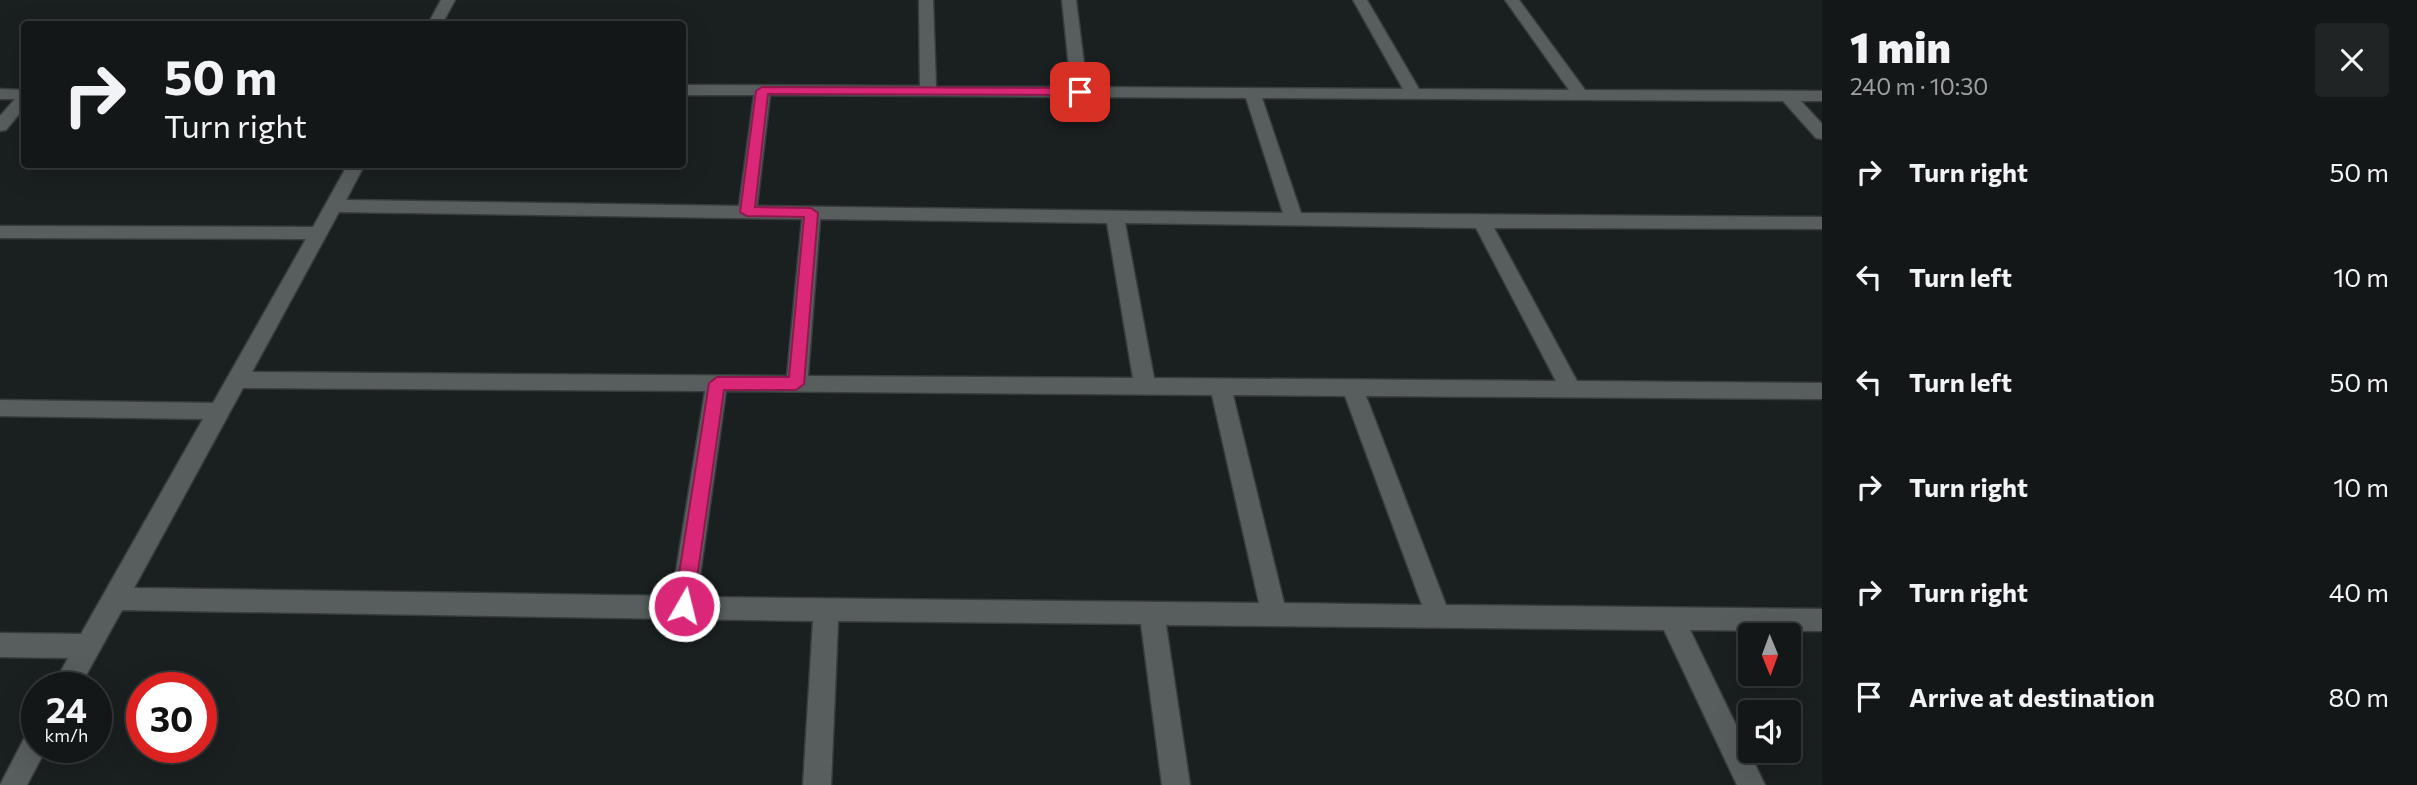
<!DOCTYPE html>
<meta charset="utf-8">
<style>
body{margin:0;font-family:Commissioner,sans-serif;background:#212425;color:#f1f3f6;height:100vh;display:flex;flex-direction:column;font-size:26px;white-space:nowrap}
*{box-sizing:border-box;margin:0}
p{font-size:23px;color:#9d9fa2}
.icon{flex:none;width:38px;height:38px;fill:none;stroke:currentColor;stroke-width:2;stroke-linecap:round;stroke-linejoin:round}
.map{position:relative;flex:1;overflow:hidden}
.side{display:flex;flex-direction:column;background:#141718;width:595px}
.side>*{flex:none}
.hud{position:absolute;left:21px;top:21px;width:665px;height:147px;border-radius:7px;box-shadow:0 7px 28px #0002,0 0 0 2px #333637;background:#141718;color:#f1f3f6;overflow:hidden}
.needle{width:46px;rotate:179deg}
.buttons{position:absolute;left:1738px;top:623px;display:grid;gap:14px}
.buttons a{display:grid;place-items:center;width:63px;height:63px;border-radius:7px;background:#141718;box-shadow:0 7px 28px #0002,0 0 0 2px #333637;font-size:35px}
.speed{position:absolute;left:21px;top:672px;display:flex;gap:14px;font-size:35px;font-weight:700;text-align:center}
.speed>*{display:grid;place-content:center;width:91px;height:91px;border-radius:50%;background:#141718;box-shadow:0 7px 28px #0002,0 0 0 2px #333637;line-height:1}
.speed small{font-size:18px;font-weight:400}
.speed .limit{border:10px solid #d22;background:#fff;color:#111}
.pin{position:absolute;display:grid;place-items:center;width:60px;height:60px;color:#fff;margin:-30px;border-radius:14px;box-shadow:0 4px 10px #0006}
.me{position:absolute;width:77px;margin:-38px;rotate:8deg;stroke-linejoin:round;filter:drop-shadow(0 0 5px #0008)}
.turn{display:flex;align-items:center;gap:24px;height:147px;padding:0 28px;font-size:32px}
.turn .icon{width:91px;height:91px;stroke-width:2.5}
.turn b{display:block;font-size:49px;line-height:60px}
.round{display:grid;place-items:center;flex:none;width:74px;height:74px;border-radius:7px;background:#212425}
.head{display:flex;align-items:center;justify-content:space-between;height:119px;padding:0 28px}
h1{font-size:42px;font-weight:800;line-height:52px}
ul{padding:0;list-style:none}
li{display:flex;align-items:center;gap:21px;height:105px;padding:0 28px}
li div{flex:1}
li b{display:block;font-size:26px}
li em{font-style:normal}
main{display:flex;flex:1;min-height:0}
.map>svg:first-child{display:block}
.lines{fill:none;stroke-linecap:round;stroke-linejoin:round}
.street-casing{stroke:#383c3c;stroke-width:3}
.street{fill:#585e5e;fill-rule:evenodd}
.route{fill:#db2777;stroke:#8e194d;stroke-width:2}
</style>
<main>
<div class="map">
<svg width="1822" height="785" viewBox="0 0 1822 785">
<rect width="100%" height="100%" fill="#1a1f20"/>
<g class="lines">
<defs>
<path id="street" d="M441 0H455L442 24H428Z
M919 0H933L936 87H1071L1062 0H1076L1087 87 1403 89 1353 0H1367L1419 89 1569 90 1505 0H1519L1585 90 1822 91V101H1801L1822 124V139L1816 138 1783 101 1262 98 1301 213 1822 217V229L1494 228 1577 381 1822 383V399L1366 396 1446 605 1822 609V631L1690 630 1765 785H1737L1664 630 1166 625 1190 785H1162L1141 624 838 621 831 785H803L813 621 122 610 79 688H52L68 658 0 657V633L81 634 203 419 0 416V400L213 403 306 239 0 238V226L313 227 348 164H365L346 200 739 206 754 95H682V85L920 86ZM770 95 1246 98 1283 213 757 206ZM339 212 802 219 787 376 252 372ZM820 219 1107 223 1133 378 808 376ZM1125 223 1476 228 1556 381 1154 378ZM243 388 705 391 672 596 134 588ZM726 391 1212 395 1259 603 697 597ZM1233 395 1345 396 1422 605 1284 603Z
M0 89 24 90V108L6 130 0 131V116L15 99H0Z
M37 727V747H47L27 785H0L28 731Z"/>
</defs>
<use href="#street" class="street-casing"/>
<use href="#street" class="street"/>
</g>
<path class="route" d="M762 87 1080 88 1086 92 1080 95 768 94 755 207 811 208 818 213 804 384 796 390H724L693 606 690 612 684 615 677 612 674 606 709 383 717 377H789L804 217 747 216 740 212 756 91Z"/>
</svg>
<div class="buttons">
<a><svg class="needle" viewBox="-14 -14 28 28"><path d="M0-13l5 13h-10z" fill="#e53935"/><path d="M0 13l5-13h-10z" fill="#9d9fa2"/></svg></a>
<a><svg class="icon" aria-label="sound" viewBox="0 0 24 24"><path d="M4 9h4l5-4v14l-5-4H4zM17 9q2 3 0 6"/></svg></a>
</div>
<div class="speed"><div>24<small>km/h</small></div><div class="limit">30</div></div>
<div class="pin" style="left:1080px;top:92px;background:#d93025"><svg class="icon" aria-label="arrive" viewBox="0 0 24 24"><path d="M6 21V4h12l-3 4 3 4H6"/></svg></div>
<svg class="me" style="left:684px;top:606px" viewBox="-20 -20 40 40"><circle r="17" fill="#db2777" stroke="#fff" stroke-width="3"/><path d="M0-11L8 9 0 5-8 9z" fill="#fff"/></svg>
<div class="hud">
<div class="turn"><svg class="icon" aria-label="right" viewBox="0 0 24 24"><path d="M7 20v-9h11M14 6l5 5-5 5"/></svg><div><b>50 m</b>Turn right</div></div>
</div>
</div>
<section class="side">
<div class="head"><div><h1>1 min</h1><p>240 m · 10:30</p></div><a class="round"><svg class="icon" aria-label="close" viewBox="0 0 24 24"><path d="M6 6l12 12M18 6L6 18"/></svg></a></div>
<ul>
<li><svg class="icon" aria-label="right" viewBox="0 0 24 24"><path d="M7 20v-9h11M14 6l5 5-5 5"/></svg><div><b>Turn right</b></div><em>50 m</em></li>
<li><svg class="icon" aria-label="left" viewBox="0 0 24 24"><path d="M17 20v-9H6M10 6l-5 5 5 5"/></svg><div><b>Turn left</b></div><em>10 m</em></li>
<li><svg class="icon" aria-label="left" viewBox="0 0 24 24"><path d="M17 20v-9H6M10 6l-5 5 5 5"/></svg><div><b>Turn left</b></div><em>50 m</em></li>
<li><svg class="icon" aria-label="right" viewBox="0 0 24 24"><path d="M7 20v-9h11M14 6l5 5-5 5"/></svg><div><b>Turn right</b></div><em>10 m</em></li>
<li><svg class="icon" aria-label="right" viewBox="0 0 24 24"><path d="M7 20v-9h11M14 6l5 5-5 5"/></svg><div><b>Turn right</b></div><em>40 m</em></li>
<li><svg class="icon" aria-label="arrive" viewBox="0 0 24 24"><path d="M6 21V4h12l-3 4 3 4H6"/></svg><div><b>Arrive at destination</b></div><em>80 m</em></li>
</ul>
</section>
</main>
